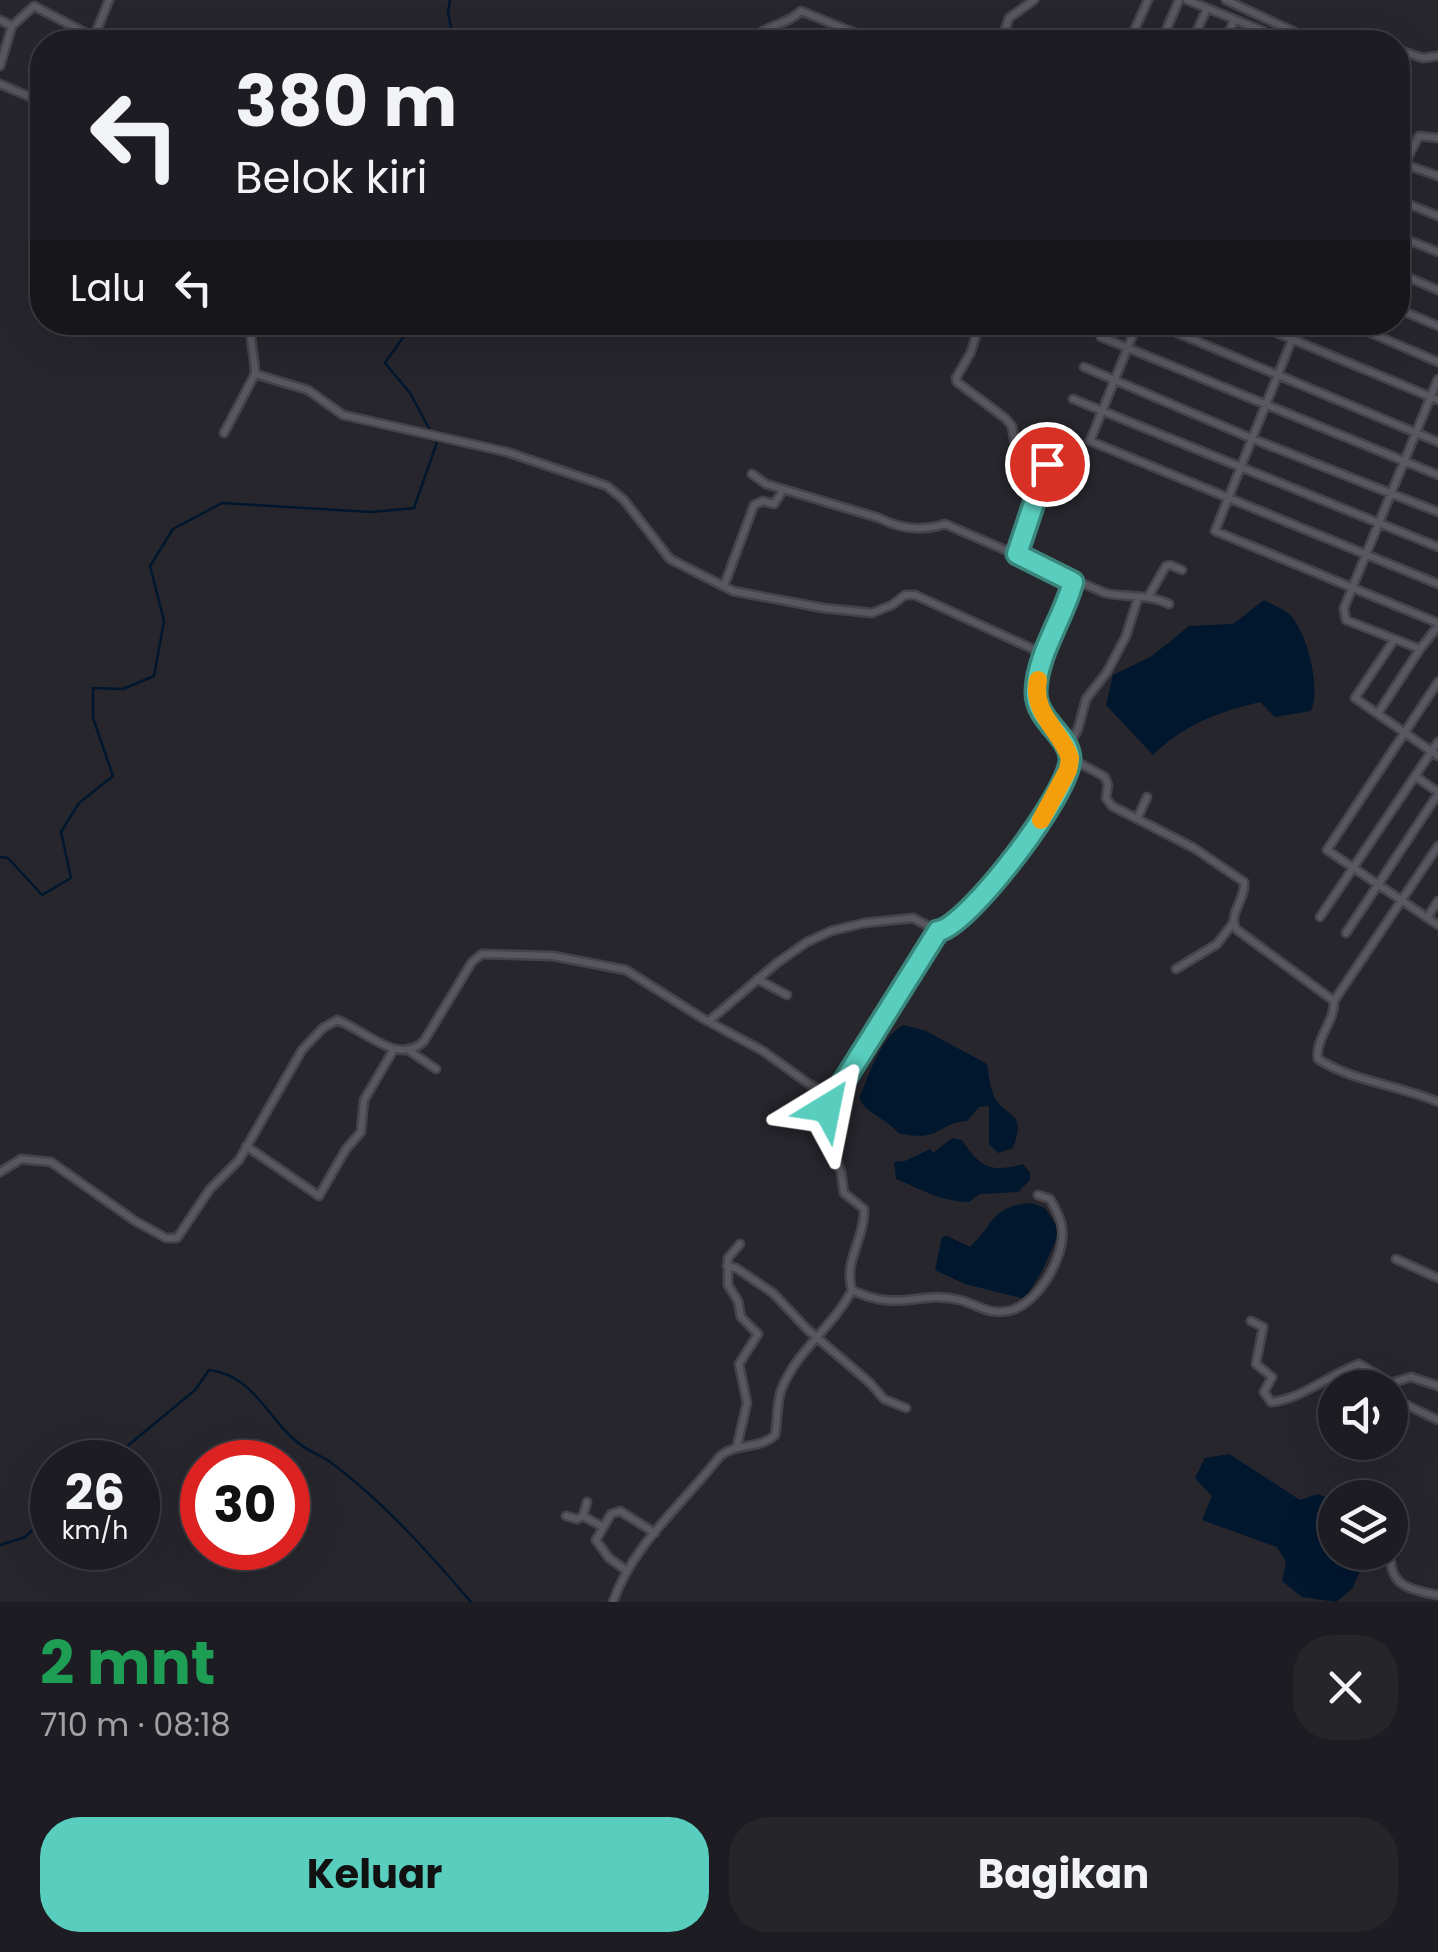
<!DOCTYPE html>
<html lang="id">
<meta charset="utf-8">
<style>
body{margin:0;font-family:Poppins,sans-serif;background:#25252a;color:#f1f3f6;height:100vh;display:flex;flex-direction:column;font-size:38px;white-space:nowrap}
*{box-sizing:border-box;margin:0}
p{font-size:32px;color:#a0a1a5}
.icon{flex:none;width:55px;height:55px;fill:none;stroke:currentColor;stroke-width:2;stroke-linecap:round;stroke-linejoin:round}
.map{position:relative;height:1602px;overflow:hidden}
.panel{display:flex;flex-direction:column;background:#1d1c22;flex:1}
.panel>*{flex:none}
.banner{position:absolute;left:30px;top:30px;width:1380px;height:305px;border-radius:40px;box-shadow:0 10px 40px #0002,0 0 0 2px #3b3a40;background:#1d1c22;color:#f1f3f6;overflow:hidden}
.tools{position:absolute;left:1318px;top:1370px;display:grid;gap:20px}
.tools a{display:grid;place-items:center;width:90px;height:90px;border-radius:50%;background:#1d1c22;box-shadow:0 10px 40px #0002,0 0 0 2px #3b3a40;font-size:50px}
.speed{position:absolute;left:30px;top:1440px;display:flex;gap:20px;font-size:50px;font-weight:700;text-align:center}
.speed>*{display:grid;place-content:center;width:130px;height:130px;border-radius:50%;background:#1d1c22;box-shadow:0 10px 40px #0002,0 0 0 2px #3b3a40;line-height:1}
.speed small{font-size:25px;font-weight:400}
.speed .limit{border:15px solid #d22;background:#fff;color:#111}
.pin{position:absolute;display:grid;place-items:center;width:85px;height:85px;color:#fff;margin:-42px;border:5px solid #fff;border-radius:50%;box-shadow:0 2px 10px #0007}
.me{position:absolute;width:110px;margin:-55px;rotate:35deg;stroke-linejoin:round;filter:drop-shadow(0 0 8px #0008)}
.turn{display:flex;align-items:center;gap:35px;height:210px;padding:0 40px;font-size:45px}
.turn .icon{width:130px;height:130px;stroke-width:2.5}
.turn b{display:block;font-size:70px;line-height:85px}
.then{display:flex;align-items:center;height:95px;padding:0 40px;background:#0003;gap:20px;font-size:38px}
.round{display:grid;place-items:center;flex:none;width:105px;height:105px;border-radius:40px;background:#25252a}
.headline{display:flex;align-items:center;justify-content:space-between;height:170px;padding:0 40px}
h1{font-size:60px;font-weight:700;line-height:75px;color:#1e9e55}
.primary-button{display:flex;gap:20px;margin-top:auto;padding:20px 40px}
.primary-button a{flex:1;height:115px;border-radius:40px;background:#59cebf;color:#111;font-size:40px;font-weight:700;line-height:115px;text-align:center}
.primary-button a+a{background:#25252a;color:#f1f3f6}
.map>svg:first-child{display:block}
.water{fill:#00172e}
.lines{fill:none;stroke-linecap:round;stroke-linejoin:round}
.stream{stroke:#00172e;stroke-width:2.5}
.minor-casing{stroke:#444349;stroke-width:11}
.minor{stroke:#58575f;stroke-width:6}
.route-casing{stroke:#3a867c;stroke-width:25}
.route{stroke:#59cebf;stroke-width:18}
.slow{stroke:#f59e0b;stroke-width:18}
</style>
<div class="map">
<svg width="1438" height="1602" viewBox="0 0 1438 1602">
<rect width="100%" height="100%" fill="#27262d"/>
<path class="water" d="M1264 600C1272 605 1286 610 1292 617 1308 637 1321 688 1311 711L1275 717 1260 702C1218 712 1183 725 1153 755L1106 705 1113 675 1152 656 1189 626 1233 624Z
M904 1025 926 1031 987 1064C989 1075 990 1089 995 1098 1007 1119 1027 1110 1013 1148L998 1153 989 1144V1106L979 1107 967 1121C936 1123 942 1143 898 1133 888 1119 866 1114 859 1098 869 1076 881 1035 904 1025Z
M952 1138 962 1140C980 1168 992 1173 1023 1164L1030 1173V1180L1018 1192 980 1194 969 1202C939 1201 923 1190 896 1179L894 1162 905 1161 930 1149 933 1153Z
M1031 1203 1045 1208 1060 1231 1043 1269 1025 1299 965 1284 935 1270 942 1237 947 1236 970 1247C994 1225 991 1206 1031 1203Z
M1229 1454 1300 1500 1318 1494 1335 1501V1552L1355 1553 1354 1560 1360 1571 1352 1589 1336 1602 1302 1597 1282 1581 1286 1562 1277 1547 1202 1520 1212 1496 1195 1478 1205 1458Z"/>
<g class="lines">
<path class="stream" d="M450 0 448 13 454 42
M414 322 385 363 410 393 431 432
M0 857 8 858 42 895 71 878 61 832 79 803 113 776 93 718V688L123 689 154 676 164 621 150 566 173 529 222 503 371 512 414 508 437 442 435 439
M108 1462 195 1390 209 1370C253 1375 266 1416 296 1441 305 1450 318 1454 329 1461 383 1501 428 1552 471 1602
M0 1545 25 1537 52 1512"/>
<defs>
<path id="minor" d="M1187 0 1263 31 1258 42
M1226 0 1303 36H1323L1339 42
M0 20 12 26 0 66
M12 26 34 6 103 42
M92 42 109 0
M751 42C765 23 785 27 801 11L860 35 899 42
M1001 42 1009 18 1034 0
M1129 42 1148 0
M1161 42 1179 0
M1192 42 1207 8
M1225 42 1234 20
M1398 50 1423 58 1438 56
M0 84 42 102
M1398 162 1438 176
M1405 163 1419 136 1438 138
M1398 200 1438 216
M1398 236 1438 252
M1398 273 1438 290
M1398 309 1438 326
M251 322C249 340 255 356 255 374L308 390 343 415 507 452 607 486 624 500 670 559 733 591 823 608 872 613 892 605 905 595H915L1046 655
M980 322 971 352 956 378 957 382 1005 418 1012 426 1015 445 1041 458 1047 464 1017 554
M1138 322 1090 441 1438 584
M1151 322 1438 442
M1251 322 1438 400
M1299 322 1215 531 1438 623
M1345 322 1438 362
M1101 337 1438 475
M1084 367 1253 439 1438 512
M1438 379 1344 608 1346 620 1420 649 1438 626
M1073 399 1438 547
M224 433 255 374
M752 474 766 484 879 518C900 529 923 531 945 524L1105 593C1127 598 1149 594 1169 604
M1073 580 1039 676 1037 697 1042 713 1070 758 1105 777 1108 785 1106 798 1112 806 1194 848 1244 882C1246 899 1228 913 1236 929L1334 1001C1335 1022 1315 1038 1318 1059 1354 1082 1399 1085 1438 1102
M724 586 754 505 763 501 774 504 783 490
M1148 597 1166 566 1170 565 1182 570
M1394 640 1355 698 1438 756
M1438 682 1327 850 1438 925
M1378 713 1420 649
M1067 749 1078 729 1086 699 1107 672 1126 636 1138 598
M1415 776 1438 792
M1138 817 1147 797
M1320 917 1438 742
M1427 918 1438 901
M1346 933 1438 794
M1176 969 1217 944 1233 923
M757 979 787 995
M1334 1001 1438 846
M709 1021 777 963 807 942 831 931 864 923 913 918 938 931 946 930C985 895 1064 810 1070 758
M411 1052 436 1069
M246 1146 319 1196 346 1149 361 1132 364 1100 394 1049
M0 1172 21 1159 51 1162 135 1221 166 1238H177L210 1189 239 1160 302 1050 323 1028 337 1020C364 1029 398 1067 424 1041L472 962 482 954 553 956 626 970 702 1018 763 1051 809 1084 833 1096
M1396 1259 1438 1278
M727 1266 736 1268 773 1293 807 1329 870 1383 884 1399 906 1408
M852 1290C899 1313 919 1290 960 1300 979 1305 989 1316 1012 1310 1039 1302 1066 1255 1062 1228 1061 1218 1055 1208 1050 1199L1038 1195
M1251 1321 1263 1327 1256 1364 1272 1377 1264 1392 1271 1402C1300 1400 1330 1374 1359 1364L1391 1383 1411 1377 1438 1386
M1390 1397 1438 1420
M737 1446 747 1403 739 1364 758 1334 741 1317 738 1301 728 1285V1258L740 1244
M587 1502 583 1516 603 1527
M566 1516 577 1519 583 1516
M1391 1562C1392 1588 1417 1591 1438 1595
M627 1571 609 1558 596 1540 611 1514 620 1511 655 1533
M613 1602C632 1545 684 1503 720 1456 737 1442 759 1450 775 1435 778 1420 776 1402 782 1388 798 1349 833 1327 852 1290 843 1261 865 1239 864 1209L844 1193 841 1172 825 1132 827 1107 938 931"/>
</defs>
<use href="#minor" class="minor-casing"/>
<use href="#minor" class="minor"/>
</g>
<g class="lines">
<defs>
<path id="route" d="M827 1108 938 931C968 927 1072 790 1070 758 1069 735 1035 720 1036 691 1037 654 1064 617 1073 582L1017 554 1047 464"/>
</defs>
<use href="#route" class="route-casing"/>
<use href="#route" class="route"/>
<path class="slow" d="M1038 680C1031 714 1061 730 1070 758L1068 770 1041 820"/>
</g>
</svg>
<div class="tools">
<a><svg class="icon" aria-label="sound" viewBox="0 0 24 24"><path d="M4 9h4l5-4v14l-5-4H4zM17 9q2 3 0 6"/></svg></a>
<a><svg class="icon" aria-label="layers" viewBox="0 0 24 24"><path d="M12 4l9 5-9 5-9-5zM3 14l9 5 9-5"/></svg></a>
</div>
<div class="speed"><div>26<small>km/h</small></div><div class="limit">30</div></div>
<div class="pin" style="left:1047px;top:464px;background:#d93025"><svg class="icon" aria-label="arrive" viewBox="0 0 24 24"><path d="M6 21V4h12l-3 4 3 4H6"/></svg></div>
<svg class="me" style="left:827px;top:1108px" viewBox="-20 -20 40 40"><path d="M0-17L14 15 0 8-14 15z" fill="#59cebf" stroke="#fff" stroke-width="4"/></svg>
<div class="banner">
<div class="turn"><svg class="icon" aria-label="left" viewBox="0 0 24 24"><path d="M17 20v-9H6M10 6l-5 5 5 5"/></svg><div><b>380 m</b>Belok kiri</div></div>
<div class="then">Lalu<svg class="icon" aria-label="left" viewBox="0 0 24 24"><path d="M17 20v-9H6M10 6l-5 5 5 5"/></svg></div>
</div>
</div>
<section class="panel">
<div class="headline"><div><h1>2 mnt</h1><p>710 m · 08:18</p></div><a class="round"><svg class="icon" aria-label="close" viewBox="0 0 24 24"><path d="M6 6l12 12M18 6L6 18"/></svg></a></div>
<div class="primary-button"><a>Keluar</a><a>Bagikan</a></div>
</section>
